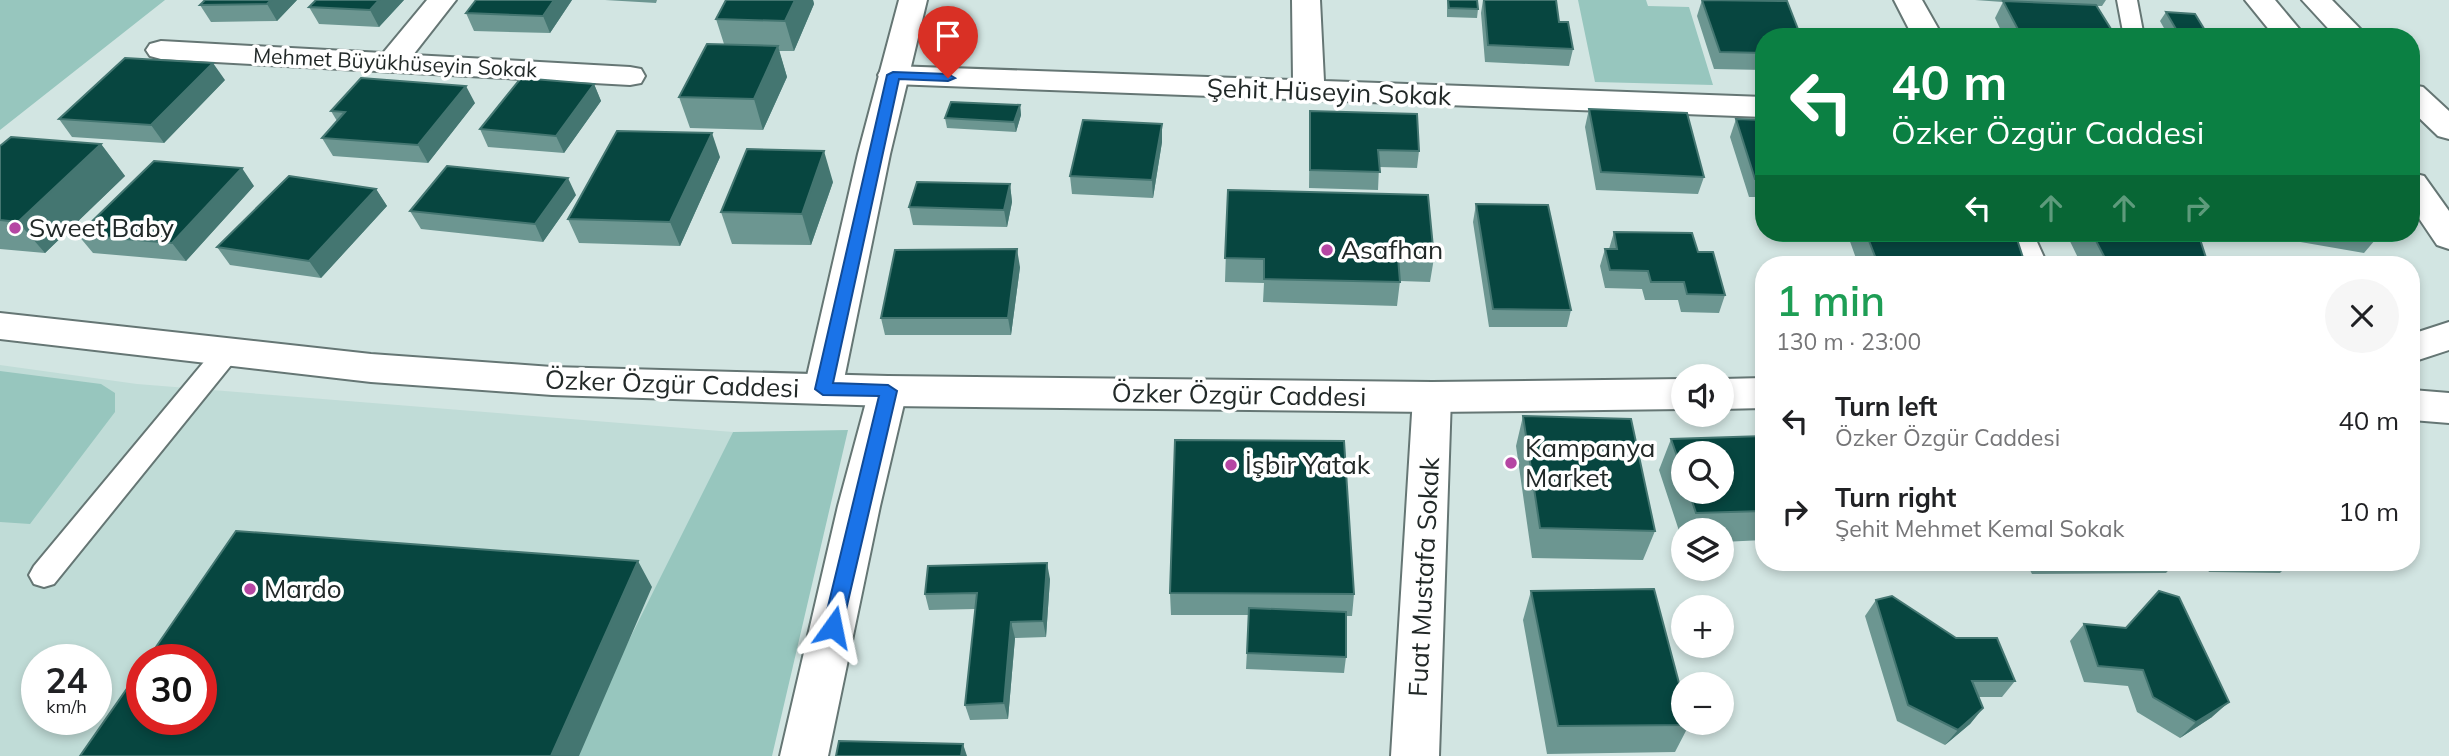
<!DOCTYPE html>
<meta charset="utf-8">
<style>
body{margin:0;font-family:Mulish,sans-serif;background:#f6f6f6;color:#202124;height:100vh;display:flex;flex-direction:column;font-size:26px;white-space:nowrap}
*{box-sizing:border-box;margin:0}
p{font-size:23px;color:#757577}
.icon{flex:none;width:38px;height:38px;fill:none;stroke:currentColor;stroke-width:2;stroke-linecap:round;stroke-linejoin:round}
.map{position:relative;flex:1;overflow:hidden}
.side{position:absolute;left:1755px;top:256px;width:665px;height:315px;display:flex;flex-direction:column;background:#fff;border-radius:28px;box-shadow:0 4px 10px #0003}
.side>*{flex:none}
.hud{position:absolute;left:1755px;top:28px;width:665px;height:214px;border-radius:28px;box-shadow:0 4px 10px #0003;background:#0b8043;color:#fff;overflow:hidden}
.controls{position:absolute;left:1671px;top:364px;display:grid;gap:14px}
.controls a{display:grid;place-items:center;width:63px;height:63px;border-radius:50%;background:#fff;box-shadow:0 4px 10px #0003;font-size:35px}
.speed{position:absolute;left:21px;top:644px;display:flex;gap:14px;font-size:35px;font-weight:700;text-align:center}
.speed>*{display:grid;place-content:center;width:91px;height:91px;border-radius:50%;background:#fff;box-shadow:0 4px 10px #0003;line-height:1}
.speed small{font-size:18px;font-weight:400}
.speed .limit{border:10px solid #d22;background:#fff;color:#111}
.pin{position:absolute;display:grid;place-items:center;width:60px;height:60px;color:#fff;margin:-72px -30px;border-radius:50% 50% 50% 0;rotate:-45deg;box-shadow:0 0 7px #0007}
.pin .icon{rotate:45deg}
.me{position:absolute;width:77px;margin:-38px;rotate:12deg;stroke-linejoin:round;filter:drop-shadow(0 0 5px #0008)}
.turn{display:flex;align-items:center;gap:24px;height:147px;padding:0 21px;font-size:32px}
.turn .icon{width:91px;height:91px;stroke-width:2.5}
.turn b{display:block;font-size:49px;line-height:60px}
.lanes{display:flex;align-items:center;height:66px;padding:0 21px;background:#0003;justify-content:center;gap:35px;direction:ltr}
.lanes .off{opacity:.35}
.round{display:grid;place-items:center;flex:none;width:74px;height:74px;border-radius:37px;background:#f6f6f6}
.summary{display:flex;align-items:center;justify-content:space-between;height:119px;padding:0 21px}
h1{font-size:42px;font-weight:600;line-height:52px;color:#1e9e55}
ul{padding:0;list-style:none}
li{display:flex;align-items:center;gap:21px;height:91px;padding:0 21px}
li div{flex:1}
li b{display:block;font-size:26px}
li em{font-style:normal}
.map>svg:first-child{display:block}
.built{fill:#c0dcd7;fill-rule:evenodd}
.green{fill:#97c6be}
.lines{fill:none;stroke-linecap:round;stroke-linejoin:round}
.service-casing{stroke:#657674;stroke-width:4}
.minor-casing{stroke:#657674;stroke-width:4}
.tertiary-casing{stroke:#657674;stroke-width:4}
.secondary-casing{stroke:#657674;stroke-width:4}
.primary-casing{stroke:#657674;stroke-width:4}
.service{fill:#fff;fill-rule:evenodd}
.minor{fill:#fff;fill-rule:evenodd}
.tertiary{fill:#fff;fill-rule:evenodd}
.secondary{fill:#fff;fill-rule:evenodd}
.primary{fill:#fff;fill-rule:evenodd}
.wall{fill:#6c9691;fill-rule:evenodd}
.shaded-wall{fill:#447671}
.building{fill:#074640;stroke:#447671;stroke-width:2}
.route{fill:#1a73e8;stroke:#114b97;stroke-width:2}
.poi-dot{fill:#b546a3;stroke:#fff;stroke-width:2.5}
.labels{text-anchor:middle;stroke-width:7;stroke-linejoin:round;paint-order:stroke}
.far-street-label{font-size:21px;fill:#222928;stroke:#fff}
.street-label{font-size:26px;fill:#222928;stroke:#fff}
.poi-label{font-size:26px;fill:#222928;stroke:#fff;text-anchor:start}
</style>
<div class="map">
<svg width="2449" height="756" viewBox="0 0 2449 756">
<rect width="100%" height="100%" fill="#d2e5e2"/>
<path class="built" d="M0 365 137 384 733 432 571 756H0ZM37 660H96V719H37ZM142 660H201V719H142Z"/>
<path class="green" d="M0 0H165L0 130Z
M1578 0H1646L1648 6 1689 7 1713 85 1595 82Z
M0 371 101 384 115 393V412L30 524 0 522Z
M848 430 772 756H571L733 432Z"/>
<g class="lines">
<defs>
<path id="service" d="M2117 0H2137L2144 37H2124Z
M227 343 236 345 240 352 236 359 54 584 44 587 34 584 29 575 34 566 218 345Z"/>
<path id="minor" d="M427 0H456L413 55 630 67 641 69 645 76 641 83 630 85 161 59 150 56 146 50 150 44 161 41 383 53Z
M1292 0H1320L1324 81 1764 97V117L893 84 882 82 878 75 882 68 893 66 1293 80Z
M1894 0H1922L1943 37H1913Z
M1999 233H2033L2047 264H2011Z
M888 376 902 381 907 391 880 506 828 756H780L838 506 869 391 874 381Z
M1432 382 1446 387 1451 397 1439 756H1391L1413 397 1418 387Z"/>
<path id="tertiary" d="M899 0H927L890 154 842 389 837 399 823 404 809 399 804 389 858 154Z"/>
<path id="secondary" d="M0 313 371 354 552 367 888 376 1432 382 1684 379V409L1432 412 888 406 552 395 371 382 0 339Z
M2449 322V350L2412 362V334Z
M1764 378V408L1722 409V379Z
M2412 390 2449 393V423L2412 420Z"/>
<path id="primary" d="M2245 0H2275L2306 37H2275Z
M2302 0H2332L2368 37H2336Z
M2412 85 2423 87 2449 111V139L2438 136 2412 111Z
M2412 173 2424 176 2449 211V249L2437 245 2412 208Z"/>
</defs>
<use href="#service" class="service-casing"/>
<use href="#minor" class="minor-casing"/>
<use href="#tertiary" class="tertiary-casing"/>
<use href="#secondary" class="secondary-casing"/>
<use href="#primary" class="primary-casing"/>
<use href="#service" class="service"/>
<use href="#minor" class="minor"/>
<use href="#tertiary" class="tertiary"/>
<use href="#secondary" class="secondary"/>
<use href="#primary" class="primary"/>
</g>
<path class="wall" d="M297 0 277 21 211 22 200 5Z
M316 0H404L379 27 319 24 309 7Z
M572 0 550 33 474 31 466 13Z
M605 0H657L656 3Z
M726 0H813L814 4 794 51H779L787 77 763 130 690 128 679 97 724 44 716 19Z
M1447 0H1477L1478 9 1477 18 1447 17Z
M1483 0H1556L1559 22 1573 49 1569 66 1485 62 1481 13Z
M1702 0 1764 37V70L1714 69 1697 16Z
M1975 0H2106L2102 6H2097L2116 37H2004L1995 18 2003 2Z
M2166 12 2209 37H2169L2160 21Z
M225 80 164 143 72 137 59 119Z
M594 84 601 101 564 153 488 147 480 129Z
M475 103 428 163 333 156 322 138 337 121 331 111Z
M1020 105 1021 115 1016 132 947 128 945 118Z
M1589 109 1704 177 1698 194 1596 190 1585 127Z
M1310 111 1419 151 1417 168 1379 167 1378 190 1309 188Z
M1736 119 1764 120V197H1749L1730 137Z
M1162 124V142L1153 198 1072 194 1070 176Z
M101 144 125 176 45 253 0 249V146Z
M720 157 680 246 579 243 568 219Z
M833 182 811 245 732 244 721 212Z
M1010 184 1012 202 1007 227 913 225 909 207Z
M254 186 186 261 93 253 78 235Z
M376 189 387 206 321 278 230 265 217 247Z
M1228 190 1434 258 1430 282 1400 281 1397 306 1263 302 1264 283 1225 282Z
M576 195 543 242 421 229 410 211Z
M1476 204 1571 310 1567 327H1489L1473 222Z
M1614 232 1698 252 1725 295 1719 313 1681 312 1678 300H1645L1642 289 1605 288 1600 266 1605 249H1609Z
M1847 233H2015L2025 264H1858Z
M2066 233H2198L2208 264H2081Z
M2254 233H2381L2364 253 2255 234Z
M1020 267 1011 335H885L881 318Z
M1523 416 1655 531 1643 560 1532 558 1516 446Z
M1764 436V540L1722 542V530H1684L1683 543 1659 470 1671 439ZM1684 453 1722 492H1684Z
M1862 562H1989L1988 563 1863 564Z
M2026 562H2176L2166 573 2032 574Z
M2203 562H2291L2280 573 2209 572Z
M1050 579 1046 637 1015 638 1008 719 970 720 965 705 975 609 929 610 925 594Z
M1531 591 1689 725 1675 752 1547 754 1523 620Z
M1170 593 1354 594 1352 616H1346V657L1344 673 1246 669 1249 615H1171Z
M1876 600 2015 681 2002 697H1979L1983 708 1970 724 1945 745 1897 721 1865 616Z
M2084 624 2212 717 2180 738 2137 712 2128 686 2084 682 2070 641Z"/>
<path class="shaded-wall" d="M271 0H297L277 21 267 4Z
M379 0H404L379 27 370 10Z
M554 0H572L550 33 543 16Z
M795 0H813L814 4 794 51 785 21Z
M778 46 787 77 763 130 754 99Z
M213 63 225 80 164 143 151 125Z
M594 84 601 101 564 153 556 136Z
M466 86 475 103 428 163 418 145Z
M1020 105 1021 115 1016 132 1014 122Z
M1162 124V142L1153 198 1152 180Z
M712 133 720 157 680 246 670 222Z
M101 144 125 176 45 253 18 222Z
M824 151 833 182 811 245 802 214Z
M242 168 254 186 186 261 172 243Z
M568 178 576 195 543 242 535 224Z
M1010 184 1012 202 1007 227 1004 210Z
M376 189 387 206 321 278 309 261Z
M1017 249 1020 267 1011 335 1008 318Z
M638 561 652 587 579 756H551Z
M1047 563 1050 579 1046 637 1043 621Z
M1011 622 1015 638 1008 719 1004 703Z
M2229 702 2212 717 2180 738 2196 722Z
M1983 708 1970 724 1945 745 1958 730Z
M963 744 967 756H961Z"/>
<path class="building" d="M205 0H271L267 4 200 5Z
M316 0H379L370 10 309 7Z
M476 0H554L543 16 466 13Z
M726 0H795L785 21 716 19Z
M1448 0H1477L1478 9 1449 8Z
M1484 0H1556L1559 22H1568L1573 49 1488 45Z
M1702 0 1787 1 1801 37H1764V53L1720 52Z
M2003 1 2096 5 2116 37H2022Z
M2166 12 2195 14 2209 37 2180 36Z
M707 44 778 46 754 99 679 97Z
M125 58 213 63 151 125 59 119Z
M361 78 466 86 418 145 322 138 345 112 331 111Z
M521 78 594 84 556 136 480 129Z
M951 102 1020 105 1014 122 945 118Z
M1589 109 1687 113 1704 177 1601 172Z
M1310 111 1417 114 1419 151 1378 150 1380 172 1310 170Z
M1736 119 1764 120V179H1755Z
M1083 120 1162 124 1152 180 1070 176Z
M617 131 712 133 670 222 568 219Z
M11 137 101 144 18 222 0 220V146Z
M747 149 824 151 802 214 721 212Z
M154 161 242 168 172 243 78 235Z
M447 166 568 178 535 224 410 211Z
M289 176 376 189 309 261 217 247Z
M917 182 1010 184 1004 210 909 207Z
M1228 190 1428 195 1434 258 1398 257 1400 282 1264 279V259L1225 258Z
M1476 204 1548 205 1571 310 1493 309Z
M1614 232 1692 233 1698 252H1713L1725 295 1687 294 1684 282H1651L1648 271 1610 270 1605 249H1617Z
M1866 233H2015L2025 264H1878Z
M2092 233H2198L2208 264H2108Z
M1017 249 1008 318H881L895 250Z
M1523 416 1631 419 1655 531 1540 528Z
M1764 436V511L1696 513 1689 492H1722V453H1684V476L1671 439Z
M1175 440 1344 441 1354 594 1170 593Z
M236 531 638 561 551 756H80L142 667V719H201V660H147Z
M1047 563 1043 621 1011 622 1004 703 965 705 977 593 925 594 928 566Z
M1654 589 1684 702V723H1689V725L1558 726 1531 591Z
M2159 591 2179 597 2229 702 2196 722 2153 697 2143 670 2098 666 2084 624 2126 628Z
M1892 596 1956 638H1997L2015 681H1972L1983 708 1958 730 1908 705 1876 600Z
M1249 608 1346 612V657L1247 653Z
M839 741 963 744 961 756H836Z"/>
<path class="route" d="M893 72 948 74 955 78 948 81 899 79 833 383 888 385 897 391 842 627 839 632 833 635 826 632 823 627 879 396 823 395 815 389 887 75Z"/>
<g class="poi-dot">
<circle cx="15" cy="228" r="7"/>
<circle cx="1327" cy="250" r="7"/>
<circle cx="1511" cy="463" r="7"/>
<circle cx="1231" cy="465" r="7"/>
<circle cx="250" cy="589" r="7"/>
</g>
<g class="labels">
<g class="far-street-label">
<text transform="translate(395 63) rotate(3)" y="7">Mehmet Büyükhüseyin Sokak</text>
</g>
<g class="street-label">
<text transform="translate(1329 92) rotate(2)" y="9">Şehit Hüseyin Sokak</text>
<text transform="translate(672 384) rotate(2)" y="9">Özker Özgür Caddesi</text>
<text transform="translate(1239 395) rotate(1)" y="9">Özker Özgür Caddesi</text>
<text transform="translate(1424 577) rotate(-87)" y="9">Fuat Mustafa Sokak</text>
</g>
<g class="poi-label">
<text x="29" y="237">Sweet Baby</text>
<text x="1341" y="259">Asafhan</text>
<text x="1525" y="457">Kampanya<tspan x="1525" dy="30">Market</tspan></text>
<text x="1245" y="474">İşbir Yatak</text>
<text x="264" y="598">Mardo</text>
</g>
</g>
</svg>
<div class="controls">
<a><svg class="icon" aria-label="sound" viewBox="0 0 24 24"><path d="M4 9h4l5-4v14l-5-4H4zM17 9q2 3 0 6"/></svg></a>
<a><svg class="icon" aria-label="search" viewBox="0 0 24 24"><circle cx="10" cy="10" r="6"/><path d="M15 15l6 6"/></svg></a>
<a><svg class="icon" aria-label="layers" viewBox="0 0 24 24"><path d="M12 4l9 5-9 5-9-5zM3 14l9 5 9-5"/></svg></a>
<a>+</a>
<a>−</a>
</div>
<div class="speed"><div>24<small>km/h</small></div><div class="limit">30</div></div>
<div class="pin" style="left:948px;top:78px;background:#d93025"><svg class="icon" aria-label="arrive" viewBox="0 0 24 24"><path d="M6 21V4h12l-3 4 3 4H6"/></svg></div>
<svg class="me" style="left:833px;top:627px" viewBox="-20 -20 40 40"><path d="M0-17L14 15 0 8-14 15z" fill="#1a73e8" stroke="#fff" stroke-width="4"/></svg>
<div class="hud">
<div class="turn"><svg class="icon" aria-label="left" viewBox="0 0 24 24"><path d="M17 20v-9H6M10 6l-5 5 5 5"/></svg><div><b>40 m</b>Özker Özgür Caddesi</div></div>
<div class="lanes"><svg class="icon" aria-label="left" viewBox="0 0 24 24"><path d="M17 20v-9H6M10 6l-5 5 5 5"/></svg><svg class="icon off" aria-label="ahead" viewBox="0 0 24 24"><path d="M12 20V5M6 11l6-6 6 6"/></svg><svg class="icon off" aria-label="ahead" viewBox="0 0 24 24"><path d="M12 20V5M6 11l6-6 6 6"/></svg><svg class="icon off" aria-label="right" viewBox="0 0 24 24"><path d="M7 20v-9h11M14 6l5 5-5 5"/></svg></div>
</div>
<section class="side">
<div class="summary"><div><h1>1 min</h1><p>130 m · 23:00</p></div><a class="round"><svg class="icon" aria-label="close" viewBox="0 0 24 24"><path d="M6 6l12 12M18 6L6 18"/></svg></a></div>
<ul>
<li><svg class="icon" aria-label="left" viewBox="0 0 24 24"><path d="M17 20v-9H6M10 6l-5 5 5 5"/></svg><div><b>Turn left</b><p>Özker Özgür Caddesi</p></div><em>40 m</em></li>
<li><svg class="icon" aria-label="right" viewBox="0 0 24 24"><path d="M7 20v-9h11M14 6l5 5-5 5"/></svg><div><b>Turn right</b><p>Şehit Mehmet Kemal Sokak</p></div><em>10 m</em></li>
</ul>
</section>
</div>
